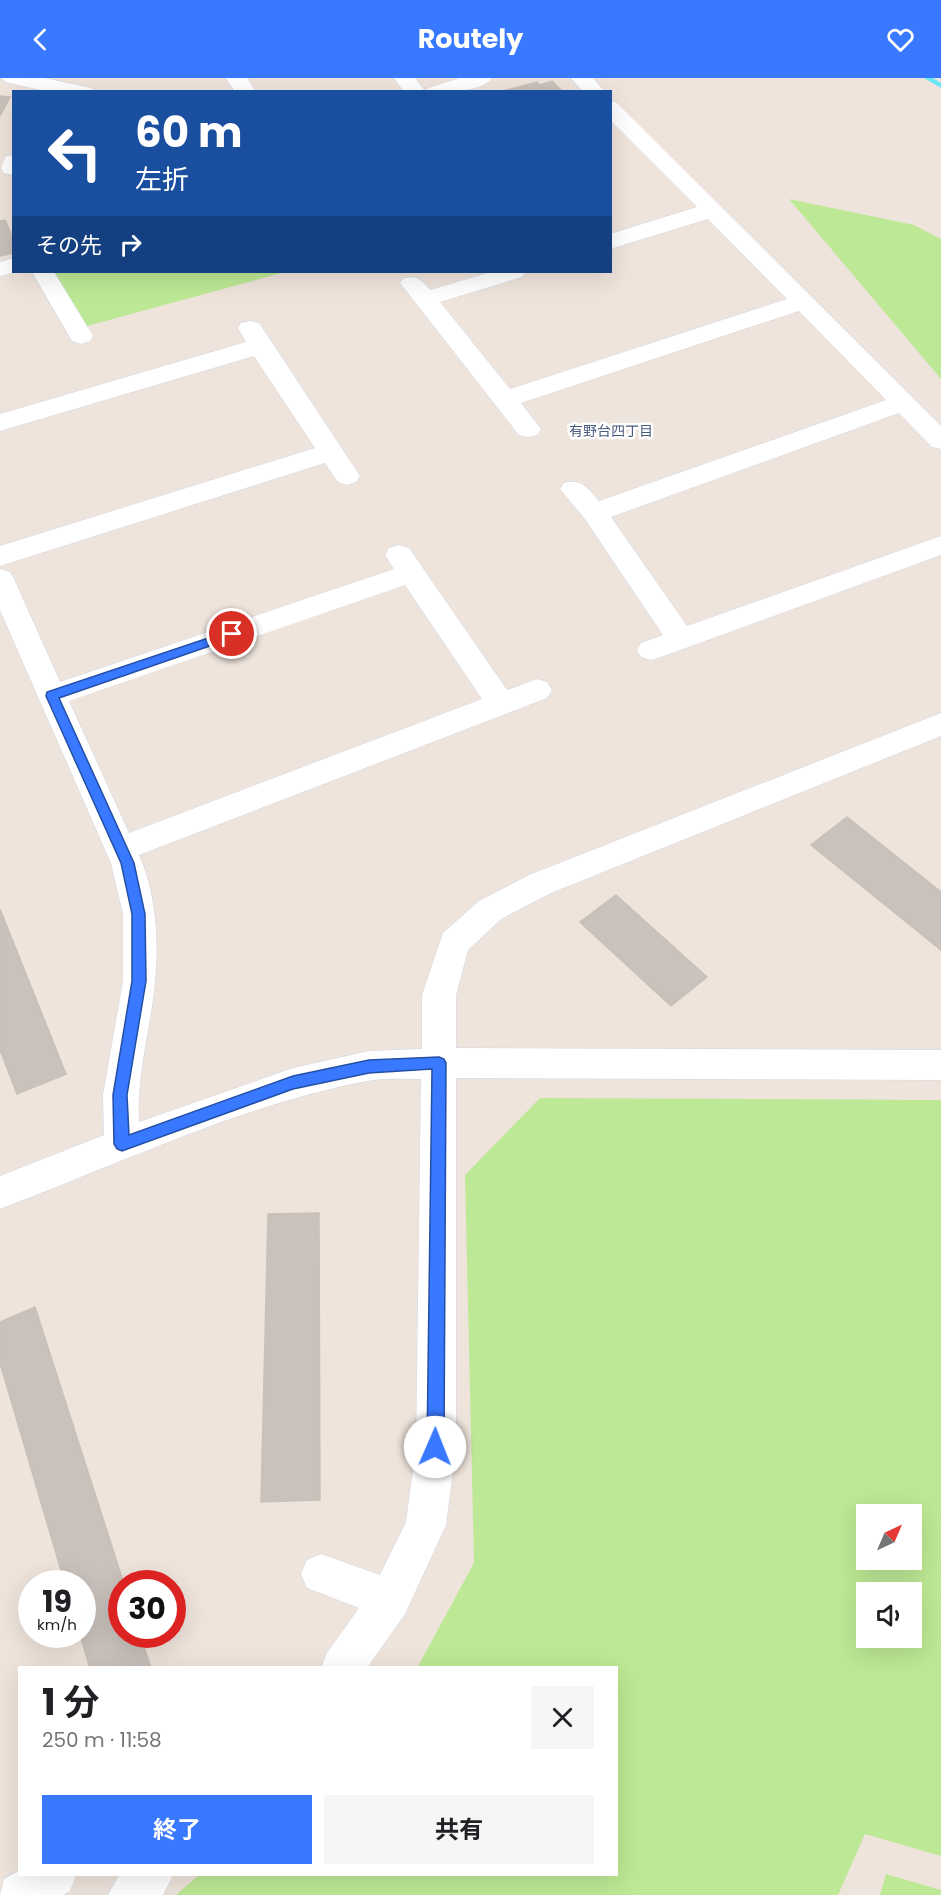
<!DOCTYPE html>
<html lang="ja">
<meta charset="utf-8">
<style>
body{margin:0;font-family:Poppins,"Noto Sans JP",sans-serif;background:#f6f6f6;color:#202124;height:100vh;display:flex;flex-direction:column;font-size:22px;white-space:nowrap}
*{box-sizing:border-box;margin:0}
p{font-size:20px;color:#757577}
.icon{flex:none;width:33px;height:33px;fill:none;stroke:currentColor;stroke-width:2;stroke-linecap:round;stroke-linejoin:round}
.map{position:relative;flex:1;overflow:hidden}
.drawer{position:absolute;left:18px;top:1588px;width:600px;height:210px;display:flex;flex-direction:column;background:#fff;border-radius:0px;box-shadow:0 6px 24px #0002}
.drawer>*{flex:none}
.banner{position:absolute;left:12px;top:12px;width:600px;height:183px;border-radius:0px;box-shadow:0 6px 24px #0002;background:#1a4fa0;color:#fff;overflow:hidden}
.needle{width:39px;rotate:44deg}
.tools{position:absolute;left:856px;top:1426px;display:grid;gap:12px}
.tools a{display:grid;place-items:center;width:66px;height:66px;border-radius:0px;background:#fff;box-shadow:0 6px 24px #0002;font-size:30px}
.speed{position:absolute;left:18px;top:1492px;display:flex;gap:12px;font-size:30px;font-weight:700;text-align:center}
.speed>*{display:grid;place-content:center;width:78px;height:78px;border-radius:50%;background:#fff;box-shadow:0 6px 24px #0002;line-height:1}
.speed small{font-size:15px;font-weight:400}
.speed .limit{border:9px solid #d22;background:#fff;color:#111}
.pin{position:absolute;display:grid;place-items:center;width:51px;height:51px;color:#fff;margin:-26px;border:3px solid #fff;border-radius:50%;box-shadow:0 2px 6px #0007}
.me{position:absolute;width:66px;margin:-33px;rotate:1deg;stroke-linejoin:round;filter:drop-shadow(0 0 4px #0008)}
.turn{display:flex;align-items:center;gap:21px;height:126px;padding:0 24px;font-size:27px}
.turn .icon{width:78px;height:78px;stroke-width:2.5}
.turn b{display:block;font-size:42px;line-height:51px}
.then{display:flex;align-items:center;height:57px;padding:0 24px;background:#0003;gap:12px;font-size:22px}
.round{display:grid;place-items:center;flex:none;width:63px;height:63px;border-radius:0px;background:#f6f6f6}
.summary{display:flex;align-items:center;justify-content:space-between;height:102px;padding:0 24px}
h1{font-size:36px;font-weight:700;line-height:45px}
.cta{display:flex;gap:12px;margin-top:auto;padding:12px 24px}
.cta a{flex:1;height:69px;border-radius:0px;background:#3879ff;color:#fff;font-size:24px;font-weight:700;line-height:69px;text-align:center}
.cta a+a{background:#f6f6f6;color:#202124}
header{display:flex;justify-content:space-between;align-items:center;height:78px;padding:0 24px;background:#3879ff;color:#fff;font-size:27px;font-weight:700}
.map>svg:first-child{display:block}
.green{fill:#bde895;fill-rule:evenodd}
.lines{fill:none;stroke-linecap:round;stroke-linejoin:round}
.stream{fill:#68e5f7;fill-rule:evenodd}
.building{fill:#c9c1bc;stroke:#cac0b6;stroke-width:1.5}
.minor-casing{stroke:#d1d8e5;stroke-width:1}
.minor{fill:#fff;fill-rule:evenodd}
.route{fill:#3879ff;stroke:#244fa6;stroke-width:1.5}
.labels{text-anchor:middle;stroke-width:5;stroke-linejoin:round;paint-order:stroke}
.far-neighbourhood-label{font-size:14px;fill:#485a7f;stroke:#fff}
</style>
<header><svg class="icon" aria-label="back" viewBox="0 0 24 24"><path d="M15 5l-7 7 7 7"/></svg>Routely<svg class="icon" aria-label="heart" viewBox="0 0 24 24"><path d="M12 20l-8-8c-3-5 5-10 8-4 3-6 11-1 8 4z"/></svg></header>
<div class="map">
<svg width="941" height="1817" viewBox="0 0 941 1817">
<rect width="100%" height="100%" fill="#eee4dc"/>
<path class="green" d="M789 121 914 147 941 161V301Z
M54 194H285L87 248Z
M540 1020 941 1022V1778L865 1756 838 1817H176L199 1797H616V1590H417L474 1485 465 1097ZM867 1437H912V1482H867ZM867 1515H912V1560H867Z
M886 1796 941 1812V1817H880Z"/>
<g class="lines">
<path class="stream" d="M924 0H933L941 5V10Z"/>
</g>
<path class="building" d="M552 3 563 14 503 13 537 4 540 7Z
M0 18 10 19 0 38Z
M5 142 14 163V175L0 178V143Z
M847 739 941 814V872L811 767Z
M616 817 707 899 671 928 580 844Z
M0 831 66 996 17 1016 0 972Z
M319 1135 320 1422 261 1424 268 1136Z
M35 1229 124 1506H122V1557H140L151 1590H90L80 1557H82V1506H65L0 1285V1244Z"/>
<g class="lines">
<defs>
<path id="minor" d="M2 0H44L91 10 94 14H49L5 4Z
M226 0H247L256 14H235Z
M394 0H415L425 13 428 10 460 0H492C480 18 425 14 404 14Z
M571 0H593L605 14H583Z
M610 23 617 25 941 348V371L932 369 899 335 611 439 687 548 941 458V477L661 579 651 582 641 579 637 572 641 565 663 557 585 441 560 411 564 405C582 400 588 411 599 423L886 322 799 233 521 325 541 351 537 357 528 359 519 357 404 210 400 205 404 200C417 197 422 202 430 212L491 194H525L522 199 440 224 510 311 787 221 708 141 610 171V156L697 129 610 42Z
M14 77V97L4 95 1 90 6 78Z
M14 180V194H17L0 198V184Z
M32 194H54L93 258 90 263 81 266 72 263Z
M250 243 259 245 360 398 356 404 347 407 338 404 325 385 0 488V468L315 370 254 278 0 353V336L246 264 238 250 241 245Z
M399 467 409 470 507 612 537 601 547 604 552 612 547 620 139 777C156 815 159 863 155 903 151 951 136 996 139 1044L293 990 369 973 422 971V917L443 855 479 823 529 797 941 635V658L551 815 501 841 468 872 456 917V970L941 972V1002L456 1000V1369L446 1447 405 1536 367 1590H321L327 1575 359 1530 307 1510 301 1496 307 1482 321 1476 380 1497 406 1444 416 1369 421 1001C403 1001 384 1000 367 1003 241 1027 119 1086 0 1131V1098L104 1057 103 1017 123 903V836L111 785 0 532V491L10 494 14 501 60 604 394 491 385 477 389 470ZM405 507 482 621 129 755 69 623Z
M20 1792V1797H76L70 1813 63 1817H0L4 1801Z
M119 1797H173L163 1817H108Z"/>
</defs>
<use href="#minor" class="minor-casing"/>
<use href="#minor" class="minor"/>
</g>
<path class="route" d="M232 552 236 553V559L59 620 134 785 145 836 146 903 127 1017 129 1057 293 998 369 982 439 979 444 981 446 985 444 1369 441 1375 435 1377 430 1375 427 1369 432 991 369 995 293 1011 122 1073 117 1071 114 1066 113 1017 132 903V836L121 785 46 618 47 614Z"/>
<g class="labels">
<g class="far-neighbourhood-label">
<text x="611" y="358">有野台四丁目</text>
</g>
</g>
</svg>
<div class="tools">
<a><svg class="needle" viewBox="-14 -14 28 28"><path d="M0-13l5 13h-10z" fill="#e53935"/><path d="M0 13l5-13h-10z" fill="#757577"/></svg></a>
<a><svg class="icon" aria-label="sound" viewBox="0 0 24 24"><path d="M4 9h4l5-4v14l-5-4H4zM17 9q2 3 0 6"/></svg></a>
</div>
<div class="speed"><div>19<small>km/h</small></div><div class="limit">30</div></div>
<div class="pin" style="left:232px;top:556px;background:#d93025"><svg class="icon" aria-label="arrive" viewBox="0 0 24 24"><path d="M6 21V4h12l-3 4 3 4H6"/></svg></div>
<svg class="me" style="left:435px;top:1369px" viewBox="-20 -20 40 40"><circle r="19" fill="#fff"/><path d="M0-13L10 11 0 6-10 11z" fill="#3879ff"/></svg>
<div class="banner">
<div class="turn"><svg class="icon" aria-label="left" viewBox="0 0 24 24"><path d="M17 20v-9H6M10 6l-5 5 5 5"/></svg><div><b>60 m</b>左折</div></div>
<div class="then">その先<svg class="icon" aria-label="right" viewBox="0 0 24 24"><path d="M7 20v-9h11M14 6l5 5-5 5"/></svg></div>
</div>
<section class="drawer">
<div class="summary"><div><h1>1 分</h1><p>250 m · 11:58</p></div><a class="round"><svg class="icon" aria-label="close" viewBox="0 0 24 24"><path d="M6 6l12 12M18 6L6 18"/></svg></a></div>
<div class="cta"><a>終了</a><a>共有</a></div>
</section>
</div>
